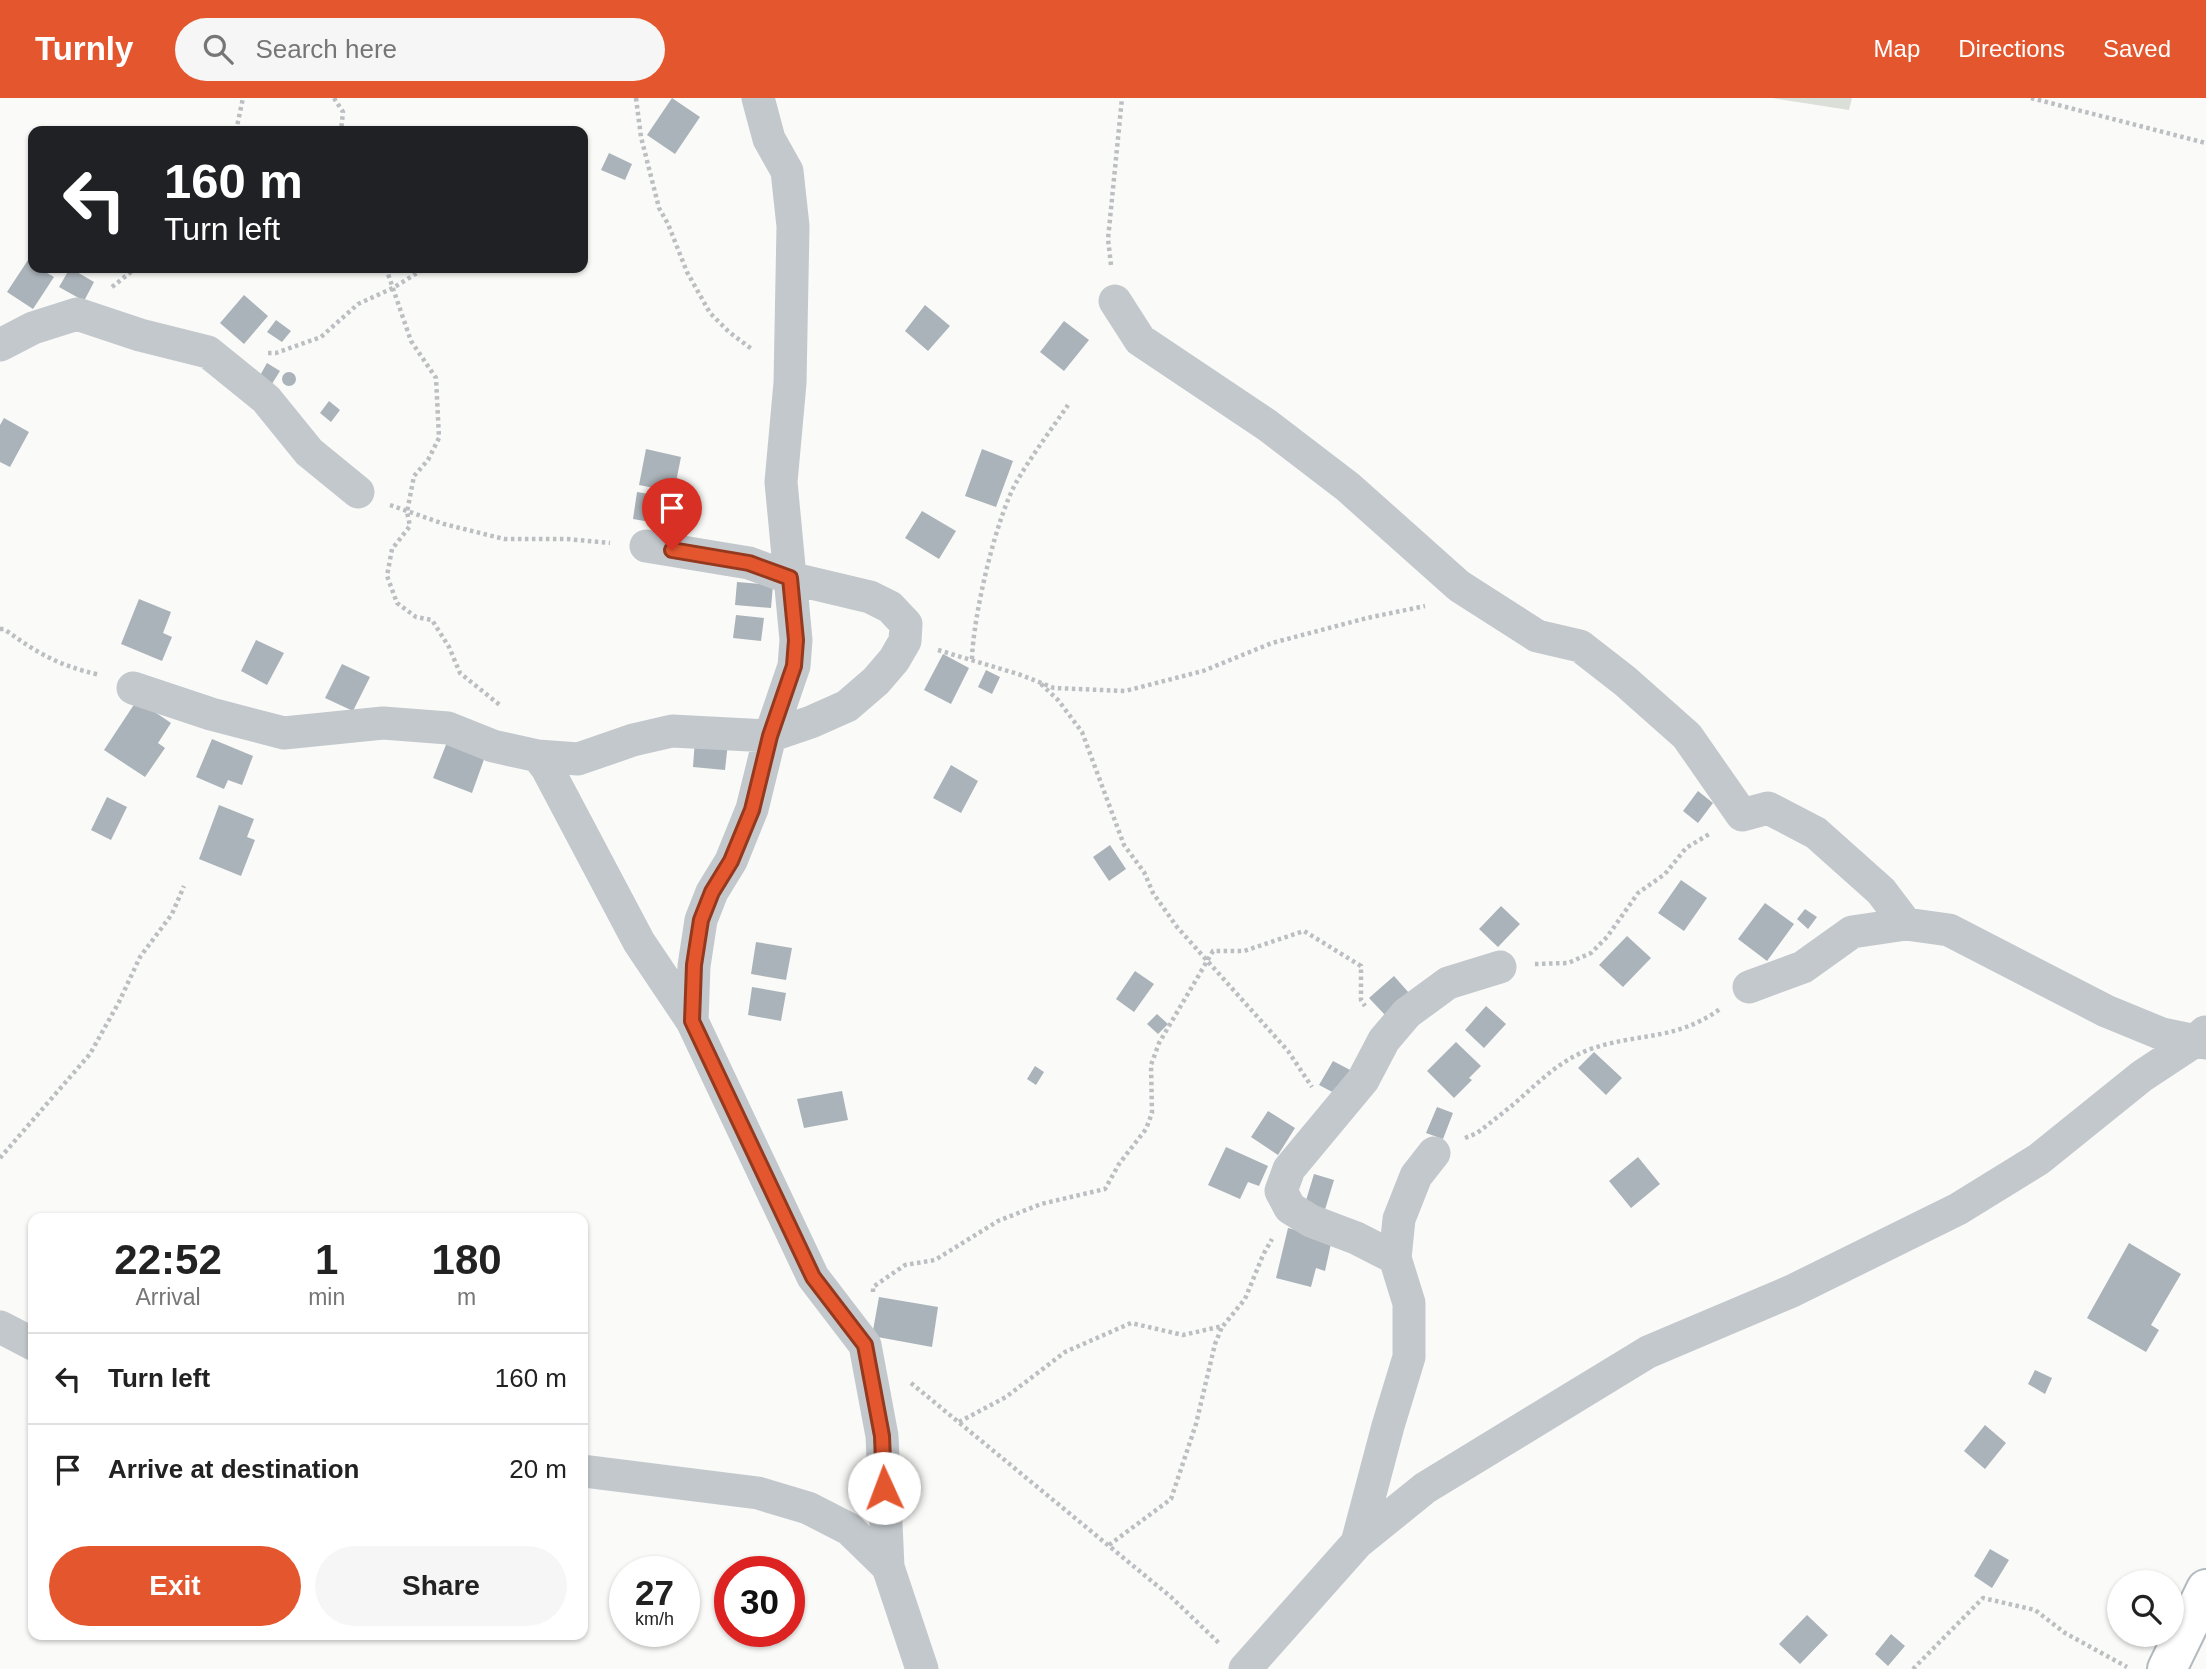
<!DOCTYPE html>
<style>
body{margin:0;font-family:Helvetica,sans-serif;background:#f6f6f6;color:#222;height:100vh;display:flex;flex-direction:column;font-size:26px;white-space:nowrap}
*{box-sizing:border-box;margin:0}
p{font-size:23px;color:#767676}
.icon{flex:none;width:38px;height:38px;fill:none;stroke:currentColor;stroke-width:2;stroke-linecap:round;stroke-linejoin:round}
.map{position:relative;flex:1;overflow:hidden}
.side{position:absolute;left:28px;top:1115px;width:560px;height:427px;display:flex;flex-direction:column;background:#fff;border-radius:14px;box-shadow:0 2px 5px #0004}
.side>*{flex:none}
.banner{position:absolute;left:28px;top:28px;width:560px;height:147px;border-radius:14px;box-shadow:0 2px 5px #0004;background:#202124;color:#fff;overflow:hidden}
.fabs{position:absolute;left:2107px;top:1472px;display:grid;gap:14px}
.fabs a{display:grid;place-items:center;width:77px;height:77px;border-radius:50%;background:#fff;box-shadow:0 2px 5px #0004;font-size:35px}
.speed{position:absolute;left:609px;top:1458px;display:flex;gap:14px;font-size:35px;font-weight:700;text-align:center}
.speed>*{display:grid;place-content:center;width:91px;height:91px;border-radius:50%;background:#fff;box-shadow:0 2px 5px #0004;line-height:1}
.speed small{font-size:18px;font-weight:400}
.speed .limit{border:10px solid #d22;background:#fff;color:#111}
.pin{position:absolute;display:grid;place-items:center;width:60px;height:60px;color:#fff;margin:-72px -30px;border-radius:50% 50% 50% 0;rotate:-45deg;box-shadow:0 0 7px #0007}
.pin .icon{rotate:45deg}
.me{position:absolute;width:77px;margin:-38px;rotate:358deg;stroke-linejoin:round;filter:drop-shadow(0 0 5px #0008)}
.turn{display:flex;align-items:center;gap:24px;height:147px;padding:0 21px;font-size:32px}
.turn .icon{width:91px;height:91px;stroke-width:2.5}
.turn b{display:block;font-size:49px;line-height:60px}
.eta{display:flex;justify-content:space-evenly;align-items:center;height:119px;text-align:center}
.eta b{font-size:42px;font-weight:700;line-height:49px}
.action{display:flex;gap:14px;margin-top:auto;padding:14px 21px}
.action a{flex:1;height:80px;border-radius:42px;background:#e4572e;color:#fff;font-size:28px;font-weight:700;line-height:80px;text-align:center}
.action a+a{background:#f6f6f6;color:#222}
ul{padding:0;list-style:none}
li{display:flex;align-items:center;gap:21px;height:91px;padding:0 21px;border-top:2px solid #e0e0e0}
li div{flex:1}
li b{display:block;font-size:26px}
li em{font-style:normal}
header{display:flex;align-items:center;gap:42px;box-sizing:border-box;height:98px;padding:0 35px;background:#e4572e;color:#fff}
header strong{font-size:33px}
nav{display:flex;gap:38px;margin-inline-start:auto;font-size:24px}
.search{width:490px;height:63px;background:#f6f6f6;display:flex;align-items:center;gap:18px;box-sizing:border-box;padding:0 24px;border-radius:38px;color:#767676;font-size:26px}
.map>svg:first-child{display:block}
.green{fill:#dadfd7}
.building{fill:#aab3b9}
.lines{fill:none;stroke-linecap:round;stroke-linejoin:round}
.secondary-casing{stroke:#b3babf;stroke-width:42}
.path{stroke:#bbbfc2;stroke-width:4.5;stroke-dasharray:3.5 3.5;stroke-linecap:butt}
.street{stroke:#c3c8cc;stroke-width:33}
.secondary{stroke:#fff;stroke-width:38}
.route-casing{stroke:#94391e;stroke-width:18}
.route{stroke:#e4572e;stroke-width:12}
</style>
<header>
<strong>Turnly</strong>
<div class="search"><svg class="icon" aria-label="search" viewBox="0 0 24 24"><circle cx="10" cy="10" r="6"/><path d="M15 15l6 6"/></svg>Search here</div>
<nav><a>Map</a><a>Directions</a><a>Saved</a></nav>
</header>
<div class="map">
<svg width="2206" height="1571" viewBox="0 0 2206 1571">
<rect width="100%" height="100%" fill="#fafaf8"/>
<path class="green" d="M1772 0H1852L1849 12Z"/>
<path class="building" d="M672 0 700 19 675 56 647 37Z
M609 55 632 66 625 82 601 72Z
M28 162 33 166V170H39L54 179 33 211 7 194Z
M70 170 94 184 84 203 59 189Z
M244 197 268 218 244 246 220 225Z
M925 207 950 228 928 253 905 233Z
M276 222 291 233 282 244 267 234Z
M1064 223 1089 242 1064 273 1040 254Z
M267 265 280 273 270 289 258 281Z
M282 281a7 7 0 1 1 14 0a7 7 0 1 1-14 0Z
M329 303 340 312 331 324 320 315Z
M4 320 29 334 10 369 0 364V327Z
M646 351 681 359 674 394 639 387Z
M982 351 1013 363 996 409 965 398Z
M637 394 661 398 656 425 633 421Z
M922 413 956 433 939 461 905 440Z
M737 484 773 487 771 510 735 507Z
M139 501 171 514 163 535 172 539 162 563 121 546Z
M736 517 764 520 761 543 733 540Z
M256 542 284 555 267 587 241 573Z
M943 556 969 570 951 606 924 592Z
M342 566 370 579 353 613 325 600Z
M986 572 1000 579 992 596 978 589Z
M137 602 171 625 158 645 165 650 145 679 104 652Z
M449 639 487 653 472 695 433 680Z
M212 641 253 658 242 687 228 682 224 691 196 679Z
M695 641 728 645 725 672 693 669Z
M951 667 978 683 961 715 933 700Z
M1698 693 1713 705 1698 725 1683 713Z
M107 699 127 709 111 742 91 732Z
M219 707 254 721 247 739 255 742 241 778 199 761Z
M1110 747 1126 771 1109 783 1093 759Z
M1681 782 1707 800 1684 833 1658 815Z
M1765 805 1794 826 1767 863 1738 841Z
M1501 808 1520 826 1498 849 1479 831Z
M1805 811 1817 819 1808 831 1797 821Z
M1627 838 1651 860 1623 889 1599 867Z
M756 844 792 850 786 882 751 876Z
M1135 873 1154 886 1134 914 1116 901Z
M1394 878 1409 895 1385 917 1369 900Z
M752 889 786 895 781 923 748 917Z
M1486 908 1506 926 1484 950 1465 932Z
M1157 916 1168 926 1158 936 1147 926Z
M1456 944 1481 968 1469 980 1472 982 1454 1000 1427 973Z
M1594 954 1622 980 1606 997 1578 970Z
M1333 963 1354 974 1340 998 1319 987Z
M1035 968 1044 974 1036 987 1027 981Z
M842 993 848 1022 804 1030 797 1001Z
M1437 1009 1453 1015 1443 1041 1426 1035Z
M1268 1013 1295 1030 1278 1057 1251 1039Z
M1226 1049 1268 1068 1259 1088 1248 1084 1240 1101 1208 1087Z
M1638 1059 1660 1086 1631 1110 1609 1083Z
M1314 1076 1334 1082 1324 1115 1304 1109Z
M1288 1130 1332 1141 1325 1173 1316 1170 1311 1189 1276 1180Z
M2129 1145 2181 1176 2151 1227 2159 1232 2146 1254 2087 1220Z
M879 1199 938 1209 932 1249 872 1238Z
M2035 1272 2052 1280 2045 1296 2028 1286Z
M1985 1327 2006 1345 1985 1371 1964 1353Z
M1990 1451 2009 1462 1992 1490 1974 1478Z
M1807 1517 1828 1537 1800 1566 1779 1546Z
M1891 1536 1905 1548 1888 1568 1875 1556Z"/>
<g class="lines">
<defs>
<path id="secondary" d="M2167 1571 2206 1491"/>
</defs>
<use href="#secondary" class="secondary-casing"/>
<path class="path" d="M334 0 343 14 341 33
M636 0 641 39 659 110 668 126 687 174 710 215 729 234 753 252
M2031 0 2206 45
M236 33 243 0
M1111 167 1108 141 1122 0
M386 170 411 243 436 280 439 340 428 362 414 378 407 414 410 428 392 451 387 478 397 505 416 519 432 522 449 549 460 575 501 608
M112 189 136 170
M268 255H276L321 239 358 206 393 190 425 170
M390 407 444 426 504 441H567L610 445
M0 531H4C39 556 57 567 100 577
M938 552 1021 577 1054 590 1125 593 1203 573 1272 545 1367 520 1425 508
M972 561C973 519 996 419 1017 383 1032 357 1051 332 1068 307
M1041 586 1058 602 1082 634 1124 747 1144 774 1153 795 1177 829 1288 953 1312 989
M1535 866 1568 865 1591 855 1607 839 1638 795 1665 776 1686 750 1711 735
M1465 1040 1477 1035C1490 1025 1503 1015 1515 1005 1539 984 1559 963 1588 952 1637 934 1674 944 1720 911
M0 1060 90 956 119 904 140 859 172 816 184 788
M873 1194V1189L905 1167 935 1162 998 1123 1041 1106 1105 1091 1119 1066 1146 1031 1152 1015 1151 967 1159 945 1213 853H1244L1304 833 1361 868V902L1365 908
M911 1285 1171 1499 1220 1546
M959 1324 1006 1299 1065 1254 1131 1225 1183 1237 1223 1228 1245 1201 1263 1157 1272 1141
M1109 1447 1171 1401 1196 1326 1215 1246 1222 1229
M1913 1571 1983 1500 2035 1512 2065 1535 2127 1569"/>
<path class="street" d="M1115 203 1140 242 1267 327 1348 389 1459 488 1537 538 1580 548 1625 583 1687 638 1742 717 1768 710 1816 735 1881 793 1906 826 1949 832 2106 913 2162 936 2206 945
M0 247 33 230 77 216 140 237 208 254 266 301 309 354 358 394
M133 590 211 616 284 635 383 625 448 630 493 648 538 658 547 670 639 844 692 923 813 1179 865 1247 882 1338 888 1469
M538 658 578 661 633 642 672 633 770 638 811 624 847 608 876 583 894 562 905 543 906 526 890 509 870 499 790 480 749 465 646 448
M1749 889 1803 869 1852 834 1906 826
M692 923 694 868 701 822 712 794 731 763 752 711 770 638 794 568 796 542 781 384 790 285 793 128 787 73 769 41 758 0
M1395 1160 1356 1140 1311 1123 1290 1110 1281 1093 1289 1071 1363 982 1384 942 1407 915 1448 885 1500 869
M0 1229 33 1246
M583 1373 758 1395 808 1410 849 1431 888 1469 922 1571
M1357 1445 1388 1328 1409 1259V1205L1395 1160 1399 1121 1416 1078 1434 1055
M1245 1571 1357 1445 1425 1390 1648 1254 1792 1193 1958 1111 2039 1061 2142 978 2195 943 2205 934"/>
<use href="#secondary" class="secondary"/>
</g>
<g class="lines">
<defs>
<path id="route" d="M672 452 749 465 790 480 796 542 794 568 770 638 752 712 731 763 712 794 701 822 694 867 692 923 813 1179 865 1247 882 1338 884 1390"/>
</defs>
<use href="#route" class="route-casing"/>
<use href="#route" class="route"/>
</g>
</svg>
<div class="fabs">
<a><svg class="icon" aria-label="search" viewBox="0 0 24 24"><circle cx="10" cy="10" r="6"/><path d="M15 15l6 6"/></svg></a>
</div>
<div class="speed"><div>27<small>km/h</small></div><div class="limit">30</div></div>
<div class="pin" style="left:672px;top:452px;background:#d93025"><svg class="icon" aria-label="arrive" viewBox="0 0 24 24"><path d="M6 21V4h12l-3 4 3 4H6"/></svg></div>
<svg class="me" style="left:884px;top:1390px" viewBox="-20 -20 40 40"><circle r="19" fill="#fff"/><path d="M0-13L10 11 0 6-10 11z" fill="#e4572e"/></svg>
<div class="banner">
<div class="turn"><svg class="icon" aria-label="left" viewBox="0 0 24 24"><path d="M17 20v-9H6M10 6l-5 5 5 5"/></svg><div><b>160 m</b>Turn left</div></div>
</div>
<section class="side">
<div class="eta">
<div><b>22:52</b><p>Arrival</p></div>
<div><b>1</b><p>min</p></div>
<div><b>180</b><p>m</p></div>
</div>
<ul>
<li><svg class="icon" aria-label="left" viewBox="0 0 24 24"><path d="M17 20v-9H6M10 6l-5 5 5 5"/></svg><div><b>Turn left</b></div><em>160 m</em></li>
<li><svg class="icon" aria-label="arrive" viewBox="0 0 24 24"><path d="M6 21V4h12l-3 4 3 4H6"/></svg><div><b>Arrive at destination</b></div><em>20 m</em></li>
</ul>
<div class="action"><a>Exit</a><a>Share</a></div>
</section>
</div>
